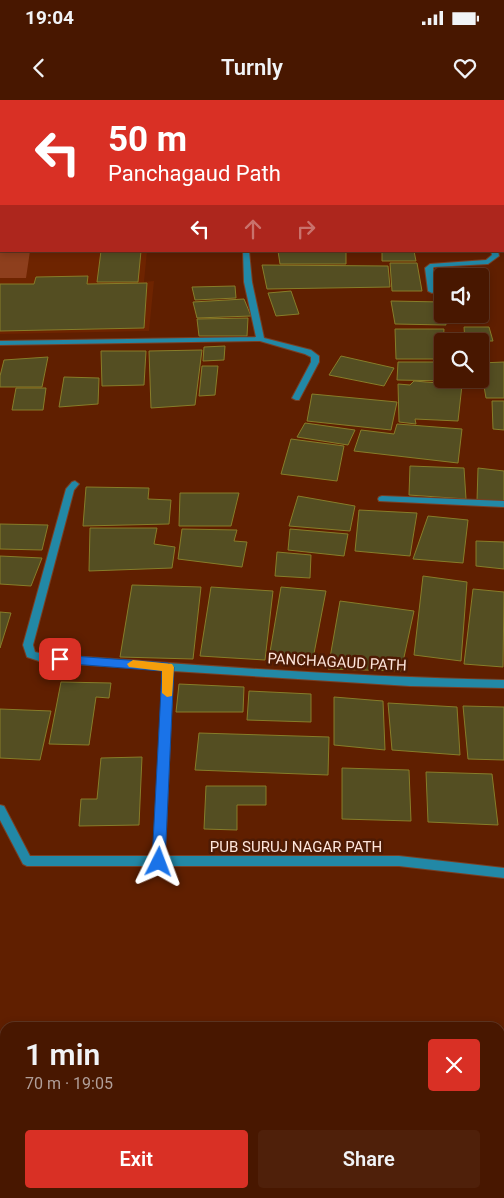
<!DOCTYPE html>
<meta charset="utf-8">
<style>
body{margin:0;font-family:Roboto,sans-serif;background:#4f200a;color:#f1f3f6;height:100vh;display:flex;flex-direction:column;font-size:19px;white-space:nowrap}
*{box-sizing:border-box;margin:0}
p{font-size:16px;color:#b19f99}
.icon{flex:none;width:28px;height:28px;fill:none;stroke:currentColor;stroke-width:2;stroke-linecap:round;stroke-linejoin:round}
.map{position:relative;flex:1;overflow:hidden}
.panel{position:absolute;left:0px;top:922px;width:505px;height:176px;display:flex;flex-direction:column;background:#481700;border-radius:15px 15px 0 0;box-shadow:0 2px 8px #0003,0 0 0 1px #603622}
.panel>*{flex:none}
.banner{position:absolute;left:0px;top:0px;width:505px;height:152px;box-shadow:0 2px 8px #0003,0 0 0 1px #603622;background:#d93025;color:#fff;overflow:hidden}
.fabs{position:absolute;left:434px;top:168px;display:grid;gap:10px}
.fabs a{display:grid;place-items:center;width:55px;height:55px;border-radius:5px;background:#481700;box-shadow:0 2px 8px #0003,0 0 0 1px #603622;font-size:25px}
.pin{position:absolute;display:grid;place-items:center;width:42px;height:42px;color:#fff;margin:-21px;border-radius:10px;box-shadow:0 2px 8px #0006}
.me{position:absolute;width:55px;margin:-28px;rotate:3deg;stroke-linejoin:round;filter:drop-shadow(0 0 4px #0008)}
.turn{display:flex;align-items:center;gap:18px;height:105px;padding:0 25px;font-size:22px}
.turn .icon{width:65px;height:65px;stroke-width:2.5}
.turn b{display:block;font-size:35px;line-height:42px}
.lanes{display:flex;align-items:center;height:48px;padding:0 25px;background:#0003;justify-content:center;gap:25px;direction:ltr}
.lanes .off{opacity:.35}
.round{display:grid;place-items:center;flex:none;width:52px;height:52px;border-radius:5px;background:#4f200a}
.overview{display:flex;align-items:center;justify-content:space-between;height:85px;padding:0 25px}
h1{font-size:30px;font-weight:600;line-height:38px}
.primary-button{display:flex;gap:10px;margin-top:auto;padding:10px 25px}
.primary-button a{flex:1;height:58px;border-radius:5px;background:#d93025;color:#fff;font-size:20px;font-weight:600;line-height:58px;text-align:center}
.primary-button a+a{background:#4f200a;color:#f1f3f6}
.status{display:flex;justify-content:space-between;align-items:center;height:35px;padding:0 25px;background:#481700;direction:ltr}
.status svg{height:14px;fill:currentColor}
header{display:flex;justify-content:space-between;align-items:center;height:65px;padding:0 25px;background:#481700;font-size:22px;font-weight:600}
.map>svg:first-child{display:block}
.built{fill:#6e2400}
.green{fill:#8e3f1d}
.building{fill:#544e22;stroke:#877d29}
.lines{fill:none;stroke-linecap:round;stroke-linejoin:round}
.minor-casing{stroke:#793f23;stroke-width:2}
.minor{fill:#2288a6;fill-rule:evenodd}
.route{fill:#1a73e8;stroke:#114b97}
.slow{fill:#f59e0b}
.labels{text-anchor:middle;stroke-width:5;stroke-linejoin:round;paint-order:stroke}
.street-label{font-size:15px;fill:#fee5db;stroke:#4e1b04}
</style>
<div class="status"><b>19:04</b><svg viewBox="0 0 49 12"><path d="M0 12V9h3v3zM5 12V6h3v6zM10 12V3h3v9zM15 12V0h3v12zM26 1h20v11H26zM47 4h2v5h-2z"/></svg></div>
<header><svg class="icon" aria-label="back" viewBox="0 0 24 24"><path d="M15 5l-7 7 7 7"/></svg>Turnly<svg class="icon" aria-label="heart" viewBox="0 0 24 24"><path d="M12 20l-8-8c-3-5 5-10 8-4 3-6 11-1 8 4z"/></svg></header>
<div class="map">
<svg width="504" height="1098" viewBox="0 0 504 1098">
<rect width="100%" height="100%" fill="#601f00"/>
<path class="built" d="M0 122 1 151H147L144 182 154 181 149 231 0 234Z"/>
<path class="green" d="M0 131 1 151H30L26 178H0Z"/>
<path class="building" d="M101 151H141L138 182H97Z
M278 151H346V164H280Z
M382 151H414L416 161H382Z
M390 163H417L422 191H392Z
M262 165 388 166 390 187 267 189Z
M88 176 87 184 147 183 144 228 0 231V184H34L36 177Z
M235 186 236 198 195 200 192 187Z
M291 191 299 214 276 216 268 193Z
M244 199 251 216 197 218 193 202Z
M391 201 442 202V214H444L446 225 395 224Z
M248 218 247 236H199L197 219Z
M464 227H489L493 241H465Z
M395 229H444L442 259H396Z
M225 246 224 260 203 261 204 247Z
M202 250 195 305 151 308 149 251Z
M101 251H146L144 285 102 286Z
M341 256 394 268 384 286 329 275Z
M48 257 42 287H0V276L4 260Z
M398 262H442V279H449V281L397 280Z
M504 262V298H486L480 263Z
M202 266H218L215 295 199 296Z
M64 277 99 278 98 304 59 307Z
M414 281 462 285 458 321 415 319 416 324 399 322 398 284 410 285Z
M16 288H46L43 310H12Z
M312 294 397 302 391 330 307 321Z
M492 301H504V330L493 329Z
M305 323 355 330 348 345 297 337Z
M397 324 462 329 458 363 354 351 361 330 394 334Z
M291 339 344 346 337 381 281 374Z
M410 366 464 368 466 399 409 395Z
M478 368 504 371V402L477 401Z
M86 387 149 388 148 399 171 400 169 424 83 426Z
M180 393H239L231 426H179Z
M298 396 355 406 350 431 289 426Z
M359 410 417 413 410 456 355 451Z
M428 416 468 420 463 463 413 459Z
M0 424 48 425 42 450 0 449Z
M90 428H157L154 444 175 447 172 468 89 471Z
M182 429 237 430 234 441 247 442 242 467 178 459Z
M290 429 348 434 344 456 288 450Z
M476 441 504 442V469L476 466Z
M277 452 311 455 310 478 275 476Z
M0 456 42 458 31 486 0 484Z
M423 476 467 482 461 561 414 555Z
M132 485 201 487 193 559 120 557Z
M211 487 273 491 265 560 200 556Z
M281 487 326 491 312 564 269 558Z
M473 489 504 492 503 567 464 564Z
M340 501 414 511 401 571 328 569Z
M0 512 11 513 0 548Z
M61 582 111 583 109 598 96 597 89 645 49 644Z
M179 584 244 587 243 612H176Z
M249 591 311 594V622L247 620Z
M334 597 383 601 385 650 334 645Z
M388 603 457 607 460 655 392 650Z
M463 606 504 607V660L468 659Z
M0 609 51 611 40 660 0 658Z
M199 633 329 637 328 675 195 670Z
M142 657 139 725 79 726 81 699H97L101 658Z
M342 668 409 670 411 721 342 719Z
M426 672 492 674 498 725 428 722Z
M206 686H266V705H237V730L204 729Z"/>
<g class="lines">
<defs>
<path id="minor" d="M0 105H1V109H0Z
M243 151H249L252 182 264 238 311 250 319 256V262L299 300H296L292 298 311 262V257L305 254 260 241 0 245V241L256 237 244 182Z
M491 151H498L499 156 488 164 434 167 433 168 436 191 432 193 428 191 425 168 430 164 486 160 492 155Z
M75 381 79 384 74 390 33 545 35 552 43 554C196 565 350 577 504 580V588L410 586 173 571 165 756H399L504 768V778L399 766H27L23 764 0 720V705L4 706 30 756H153L163 570 42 562 27 557 23 545 66 389 72 382Z
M382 396 504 401V407L379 401 378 399 379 397Z"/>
</defs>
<use href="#minor" class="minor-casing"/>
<use href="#minor" class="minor"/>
</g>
<path class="route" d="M60 555 168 563 174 567 165 762 164 766 159 768 154 766 152 762 162 571 60 563 54 559Z"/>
<path class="slow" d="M133 560 172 564 174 567 172 596 167 597 162 593V571L129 567 127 564Z"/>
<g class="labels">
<g class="street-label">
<text transform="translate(337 562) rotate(3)" y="5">PANCHAGAUD PATH</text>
<text x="296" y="752">PUB SURUJ NAGAR PATH</text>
</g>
</g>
</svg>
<div class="fabs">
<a><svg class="icon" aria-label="sound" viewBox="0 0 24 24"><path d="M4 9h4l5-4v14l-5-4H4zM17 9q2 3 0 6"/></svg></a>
<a><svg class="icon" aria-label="search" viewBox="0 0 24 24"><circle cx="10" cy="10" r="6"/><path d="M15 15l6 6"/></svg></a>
</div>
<div class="pin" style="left:60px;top:559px;background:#d93025"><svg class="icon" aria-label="arrive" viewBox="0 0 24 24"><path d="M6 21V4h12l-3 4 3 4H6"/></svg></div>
<svg class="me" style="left:159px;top:762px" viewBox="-20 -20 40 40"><path d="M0-17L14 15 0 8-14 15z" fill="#1a73e8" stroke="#fff" stroke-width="4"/></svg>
<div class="banner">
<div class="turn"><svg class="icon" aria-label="left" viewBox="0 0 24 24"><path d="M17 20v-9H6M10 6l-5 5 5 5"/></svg><div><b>50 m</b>Panchagaud Path</div></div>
<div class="lanes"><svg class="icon" aria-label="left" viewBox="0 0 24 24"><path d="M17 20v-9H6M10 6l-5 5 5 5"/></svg><svg class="icon off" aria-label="ahead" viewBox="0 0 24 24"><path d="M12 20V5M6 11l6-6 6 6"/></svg><svg class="icon off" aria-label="right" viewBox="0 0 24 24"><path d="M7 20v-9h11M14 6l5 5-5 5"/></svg></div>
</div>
<section class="panel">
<div class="overview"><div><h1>1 min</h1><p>70 m · 19:05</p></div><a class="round" style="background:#d93025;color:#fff"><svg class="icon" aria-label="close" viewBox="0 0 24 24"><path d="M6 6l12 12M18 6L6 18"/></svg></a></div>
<div class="primary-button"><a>Exit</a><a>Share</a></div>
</section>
</div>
